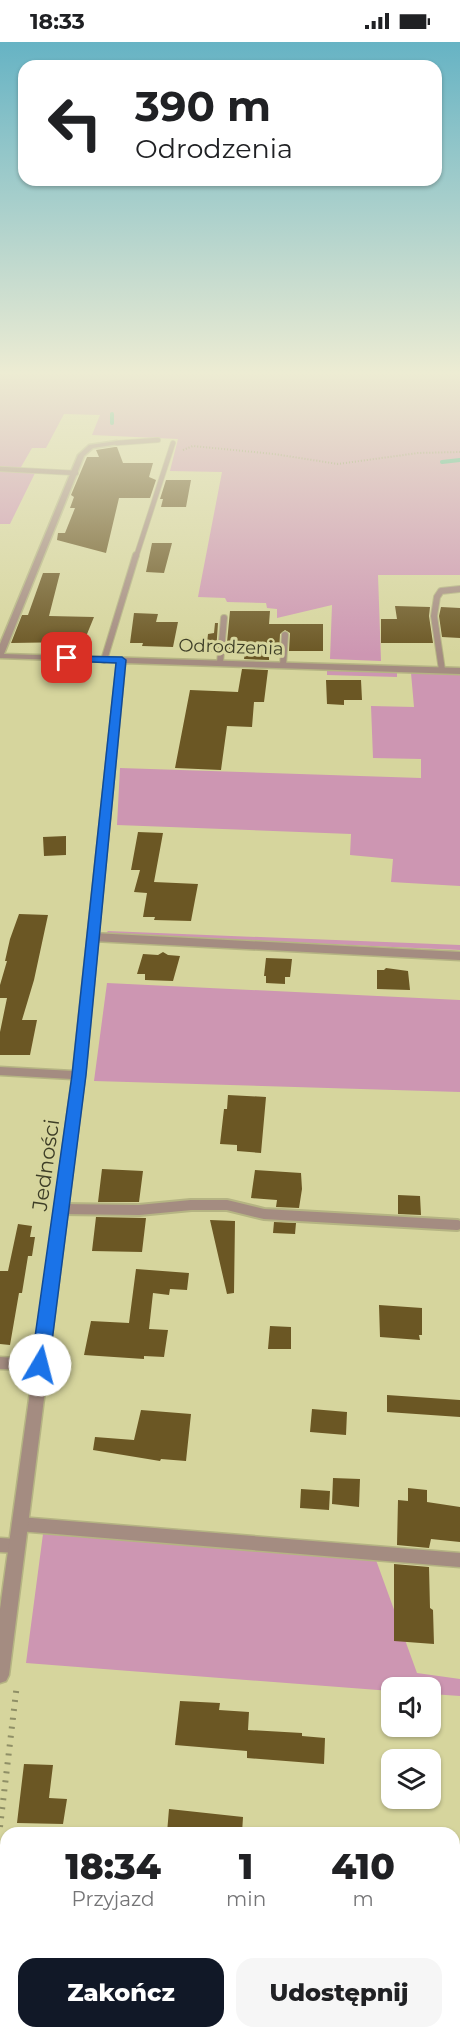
<!DOCTYPE html>
<html lang="pl">
<meta charset="utf-8">
<style>
body{margin:0;font-family:Montserrat,sans-serif;background:#f6f6f6;color:#202124;height:100vh;display:flex;flex-direction:column;font-size:22px;white-space:nowrap}
*{box-sizing:border-box;margin:0}
p{font-size:20px;color:#757577}
.icon{flex:none;width:33px;height:33px;fill:none;stroke:currentColor;stroke-width:2;stroke-linecap:round;stroke-linejoin:round}
.map{position:relative;flex:1;overflow:hidden}
.details{position:absolute;left:0px;top:1785px;width:460px;height:212px;display:flex;flex-direction:column;background:#fff;border-radius:18px 18px 0 0;box-shadow:0 2px 4px #0004}
.details>*{flex:none}
.hud{position:absolute;left:18px;top:18px;width:424px;height:126px;border-radius:18px;box-shadow:0 2px 4px #0004;background:#fff;color:#202124;overflow:hidden}
.buttons{position:absolute;left:381px;top:1635px;display:grid;gap:12px}
.buttons a{display:grid;place-items:center;width:60px;height:60px;border-radius:12px;background:#fff;box-shadow:0 2px 4px #0004;font-size:30px}
.pin{position:absolute;display:grid;place-items:center;width:51px;height:51px;color:#fff;margin:-26px;border-radius:12px;box-shadow:0 3px 9px #0006}
.me{position:absolute;width:66px;margin:-33px;rotate:8deg;stroke-linejoin:round;filter:drop-shadow(0 0 4px #0008)}
.turn{display:flex;align-items:center;gap:21px;height:126px;padding:0 18px;font-size:27px}
.turn .icon{width:78px;height:78px;stroke-width:2.5}
.turn b{display:block;font-size:42px;line-height:51px}
.eta{display:flex;justify-content:space-evenly;align-items:center;height:102px;text-align:center}
.eta b{font-size:36px;font-weight:800;line-height:42px}
.action{display:flex;gap:12px;margin-top:auto;padding:12px 18px}
.action a{flex:1;height:69px;border-radius:18px;background:#111827;color:#fff;font-size:24px;font-weight:800;line-height:69px;text-align:center}
.action a+a{background:#f6f6f6;color:#202124}
.status{display:flex;justify-content:space-between;align-items:center;height:42px;padding:0 30px;background:#fff;direction:ltr}
.status svg{height:16px;fill:currentColor}
.map>svg:first-child{display:block}
.green{fill:#cd96b2}
.lines{fill:none;stroke-linecap:round;stroke-linejoin:round}
.stream{stroke:#44b28d;stroke-width:4}
.building{fill:#6b5724}
.service-far4-casing{stroke:#b5b483;stroke-width:6}
.service-far3-casing{stroke:#b5b483;stroke-width:8}
.service-far2-casing{stroke:#b5b483;stroke-width:11}
.service-far1-casing{stroke:#b5b483;stroke-width:14}
.service-casing{stroke:#b5b483;stroke-width:17}
.minor-casing{stroke:#b5b483;stroke-width:3}
.path-far1{stroke:#8f8f66;stroke-width:2;stroke-dasharray:1 2;stroke-linecap:butt}
.path{stroke:#8f8f66;stroke-width:6;stroke-dasharray:2 7;stroke-linecap:butt}
.service-far4{stroke:#a48c81;stroke-width:4.5}
.service-far3{stroke:#a48c81;stroke-width:6}
.service-far2{stroke:#a48c81;stroke-width:8}
.service-far1{stroke:#a48c81;stroke-width:10}
.service{stroke:#a48c81;stroke-width:14}
.minor{fill:#a48c81;fill-rule:evenodd}
.route{fill:#1a73e8;stroke:#114b97;stroke-width:1.5}
.labels{text-anchor:middle;stroke-width:6;stroke-linejoin:round;paint-order:stroke}
.far-street-label{font-size:18px;fill:#3e3e27;stroke:#d6d59d}
.street-label{font-size:21px;fill:#3e3e27;stroke:#d6d59d}
</style>
<div class="status"><b>18:33</b><svg viewBox="0 0 49 12"><path d="M0 12V9h3v3zM5 12V6h3v6zM10 12V3h3v9zM15 12V0h3v12zM26 1h20v11H26zM47 4h2v5h-2z"/></svg></div>
<div class="map">
<svg width="460" height="1996" viewBox="0 0 460 1996">
<rect width="100%" height="100%" fill="#d6d59d"/>
<path class="green" d="M0 333H460V533H378L381 619 330 617 332 563 277 576V567L267 566 266 561 227 560 225 556 198 555 222 430 170 429 178 397 92 393 100 373 64 372 46 406H32L21 425H0Z
M0 429H36L10 482H0Z
M327 628 397 630V635L327 633Z
M411 631 460 633V844L391 840 393 817 350 813 351 792 117 783 120 726 421 736V717L373 716 371 664 414 665Z
M108 889 460 903V908L105 892Z
M107 941 460 958V1050L94 1039Z
M43 1492 376 1518 417 1631 460 1637V1654L431 1652 430 1646H392L391 1649 26 1621Z"/>
<g class="lines">
<path class="stream" d="M112 372V381
M442 420 460 418"/>
</g>
<path class="building" d="M115 405H117L123 421H153L149 435 156 438 150 456H119L106 511 57 498 58 491H65L75 466H70L74 455 71 453 87 415H99L96 408Z
M166 438H191L186 465H161L163 457H160Z
M152 501H172L164 531 146 530Z
M43 531H60L49 574 94 575 85 597H75L74 600 11 601 22 573H28Z
M395 564 430 565 429 574 433 601H381V577H397Z
M441 565 460 566V596L442 595 439 574Z
M230 569H270L269 582H323V609H289L290 591 285 588 280 592 279 609 269 611V618L244 617 245 611H226Z
M134 571 158 572 156 580H178L173 605 142 604 143 601H130Z
M215 581H218L216 610H206L208 592 214 591Z
M242 627 268 628 264 660H254L252 685 227 684 221 728 175 726 190 648 238 650Z
M326 638H361L362 658H344V663L327 662Z
M138 790 163 791 154 840 198 842 191 879 154 878 155 875H143L147 851 134 850 140 828H131Z
M66 794V813L44 814 43 795Z
M19 872 48 873 34 938 22 978H37L30 1013H0V990L7 956H0V943L7 919H5L10 897Z
M163 910 168 913 180 914 173 939 145 938V932H137L143 912 158 913Z
M266 916 292 917 290 935H285V942L266 941V934H264Z
M386 926 408 929 410 948 377 947V928H384Z
M228 1053 266 1055 261 1111 237 1109V1103L220 1102 224 1067H227Z
M102 1127 143 1129 139 1160H98Z
M255 1128 301 1131 302 1147 299 1166 276 1165 277 1158 251 1156Z
M398 1153 420 1154 421 1173 398 1172Z
M96 1175 146 1176 142 1210 92 1209Z
M210 1178 235 1179 234 1251 227 1252Z
M274 1180 296 1181 295 1192 273 1191Z
M18 1182 32 1184 30 1195H35L32 1214H28L22 1251H19L10 1303 0 1302V1229H8Z
M136 1227 189 1231 187 1248 170 1247 169 1253 153 1251 149 1287 168 1288 164 1315 144 1314V1317L84 1313 91 1279 129 1281Z
M379 1263 422 1266V1293H419L420 1298 380 1295Z
M270 1284 291 1285V1307H268Z
M387 1353 460 1358V1375L387 1370Z
M312 1367 347 1370 346 1393 310 1390Z
M141 1368 191 1372 186 1419 161 1417 160 1419 93 1408 95 1395 134 1398Z
M333 1436 360 1437 359 1465 332 1462Z
M408 1446 427 1448V1460L460 1465V1500L431 1497 429 1506 397 1503 398 1458 408 1459Z
M301 1447 330 1449 329 1468 300 1466Z
M394 1522 429 1525 430 1566 433 1568 434 1602 394 1599Z
M180 1659 220 1661 219 1668 249 1670 248 1688 302 1691V1694L325 1696 324 1722 247 1716V1709L175 1703Z
M24 1722 53 1723 49 1756 67 1757 63 1782 17 1781Z
M169 1767 243 1775 242 1791H167Z"/>
<g class="lines">
<defs>
<path id="service-far4" d="M117 401 158 398
M0 427 76 431
M136 515 173 401"/>
<path id="service-far3" d="M104 618 136 513
M220 621 224 576
M283 623 285 593
M442 628 434 574 437 555 441 549 460 547"/>
<path id="service-far2" d="M93 895 460 914"/>
<path id="service-far1" d="M61 1167 139 1168 191 1163H227L264 1172 457 1183"/>
<path id="service" d="M19 1482 460 1518
M0 1503 16 1504"/>
<path id="minor" d="M117 399 119 400V402L93 406 84 414 4 612 460 626V632L125 621 85 1033 9 1633 6 1639 0 1641V1567L33 1328 0 1327V1315L34 1317 72 1037 0 1033V1025L73 1029 117 620 0 616V602L78 413 89 403Z"/>
</defs>
<use href="#service-far4" class="service-far4-casing"/>
<use href="#service-far3" class="service-far3-casing"/>
<use href="#service-far2" class="service-far2-casing"/>
<use href="#service-far1" class="service-far1-casing"/>
<use href="#service" class="service-casing"/>
<use href="#minor" class="minor-casing"/>
<path class="path-far1" d="M183 408 193 404 274 412 338 422 418 411 460 410"/>
<path class="path" d="M0 1785 17 1642"/>
<use href="#service-far4" class="service-far4"/>
<use href="#service-far3" class="service-far3"/>
<use href="#service-far2" class="service-far2"/>
<use href="#service-far1" class="service-far1"/>
<use href="#service" class="service"/>
<use href="#minor" class="minor"/>
</g>
<linearGradient id="sky" x2="0" y2="1"><stop stop-color="#66b3c4"/><stop offset="0.54" stop-color="#edecd3"/><stop offset="1" stop-color="#edecd3" stop-opacity="0"/></linearGradient>
<rect width="460" height="613" fill="url(#sky)"/>
<path class="route" d="M63 614 122 615 126 618 86 1033 49 1323 46 1328 40 1330 34 1328 31 1323 72 1033 116 621 67 619H63Z"/>
<g class="labels">
<g class="far-street-label">
<text transform="translate(231 605) rotate(2)" y="6">Odrodzenia</text>
</g>
<g class="street-label">
<text transform="translate(46 1123) rotate(-82)" y="7">Jedności</text>
</g>
</g>
</svg>
<div class="buttons">
<a><svg class="icon" aria-label="sound" viewBox="0 0 24 24"><path d="M4 9h4l5-4v14l-5-4H4zM17 9q2 3 0 6"/></svg></a>
<a><svg class="icon" aria-label="layers" viewBox="0 0 24 24"><path d="M12 4l9 5-9 5-9-5zM3 14l9 5 9-5"/></svg></a>
</div>
<div class="pin" style="left:67px;top:616px;background:#d93025"><svg class="icon" aria-label="arrive" viewBox="0 0 24 24"><path d="M6 21V4h12l-3 4 3 4H6"/></svg></div>
<svg class="me" style="left:40px;top:1323px" viewBox="-20 -20 40 40"><circle r="19" fill="#fff"/><path d="M0-13L10 11 0 6-10 11z" fill="#1a73e8"/></svg>
<div class="hud">
<div class="turn"><svg class="icon" aria-label="left" viewBox="0 0 24 24"><path d="M17 20v-9H6M10 6l-5 5 5 5"/></svg><div><b>390 m</b>Odrodzenia</div></div>
</div>
<section class="details">
<div class="eta">
<div><b>18:34</b><p>Przyjazd</p></div>
<div><b>1</b><p>min</p></div>
<div><b>410</b><p>m</p></div>
</div>
<div class="action"><a>Zakończ</a><a>Udostępnij</a></div>
</section>
</div>
